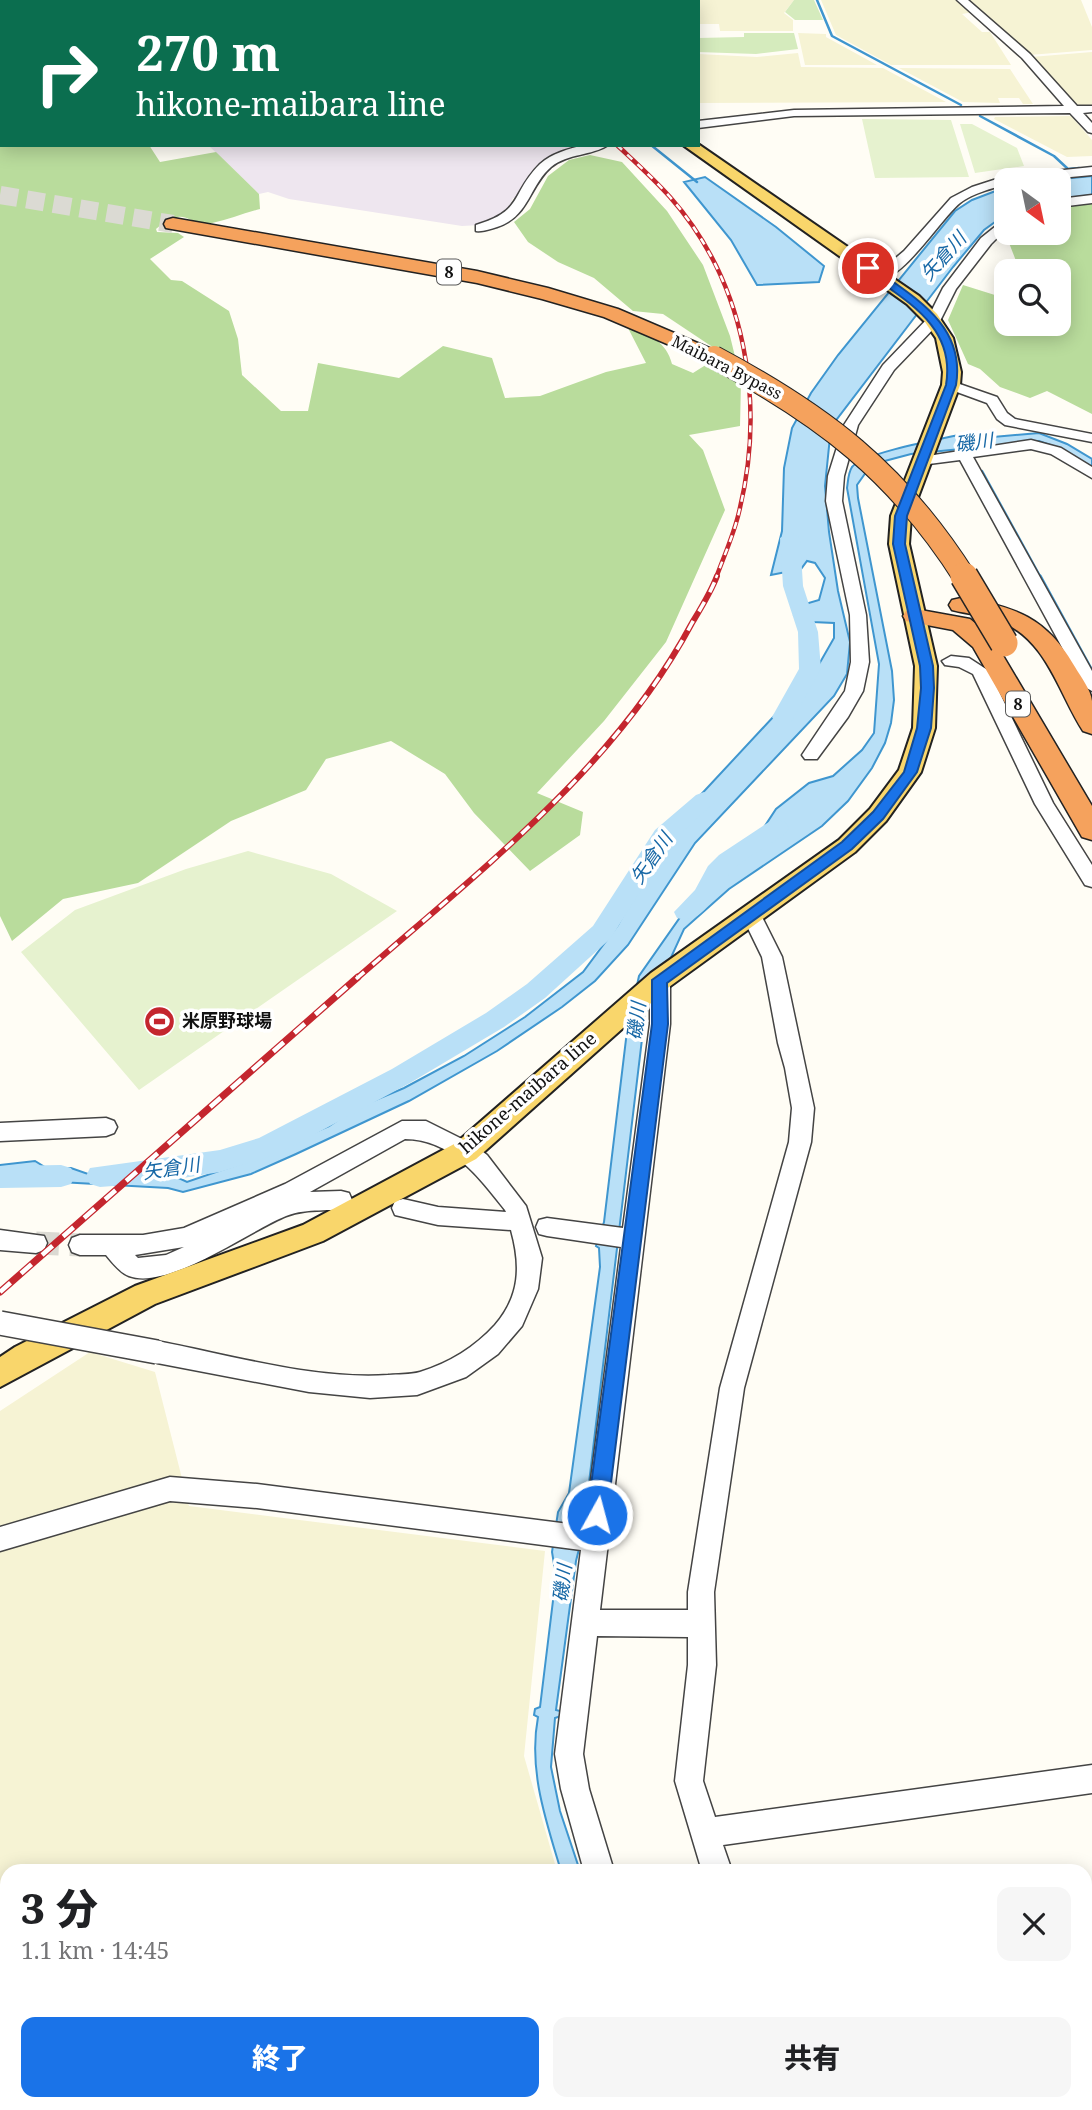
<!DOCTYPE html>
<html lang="ja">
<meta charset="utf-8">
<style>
body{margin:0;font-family:"Noto Serif","Noto Sans JP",serif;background:#f6f6f6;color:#202124;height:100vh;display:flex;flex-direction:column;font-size:26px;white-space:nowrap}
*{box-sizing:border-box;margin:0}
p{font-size:23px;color:#757577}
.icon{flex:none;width:38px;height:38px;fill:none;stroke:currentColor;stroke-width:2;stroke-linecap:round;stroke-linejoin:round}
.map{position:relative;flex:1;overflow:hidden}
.sheet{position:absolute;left:0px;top:1864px;width:1092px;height:247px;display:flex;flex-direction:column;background:#fff;border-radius:21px 21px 0 0;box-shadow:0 4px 18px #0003}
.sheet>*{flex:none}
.hud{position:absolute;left:0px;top:0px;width:700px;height:147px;box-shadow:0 4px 18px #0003;background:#0b6e4f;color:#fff;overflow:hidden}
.needle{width:46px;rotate:147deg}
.fabs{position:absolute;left:994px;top:168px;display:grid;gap:14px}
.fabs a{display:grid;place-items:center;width:77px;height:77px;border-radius:14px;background:#fff;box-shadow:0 4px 18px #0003;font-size:35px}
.pin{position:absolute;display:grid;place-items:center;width:60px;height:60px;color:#fff;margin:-30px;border:4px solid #fff;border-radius:50%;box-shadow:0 2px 7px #0007}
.me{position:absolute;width:77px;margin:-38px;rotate:7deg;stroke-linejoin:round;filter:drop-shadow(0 0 5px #0008)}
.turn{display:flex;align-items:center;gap:24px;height:147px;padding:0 21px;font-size:32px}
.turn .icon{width:91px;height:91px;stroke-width:2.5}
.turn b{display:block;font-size:49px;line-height:60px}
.round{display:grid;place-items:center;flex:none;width:74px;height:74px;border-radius:14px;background:#f6f6f6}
.headline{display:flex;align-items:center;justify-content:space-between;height:119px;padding:0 21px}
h1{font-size:42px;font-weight:800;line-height:52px}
.button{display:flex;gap:14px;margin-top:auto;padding:14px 21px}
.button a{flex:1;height:80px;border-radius:14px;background:#1a73e8;color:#fff;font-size:28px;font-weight:800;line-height:80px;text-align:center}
.button a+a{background:#f6f6f6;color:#202124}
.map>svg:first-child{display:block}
.industrial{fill:#eee6ef}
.farmland{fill:#f6f3d4}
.green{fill:#d5ebbd}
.forest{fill:#b9dc9c}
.pitch{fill:#e6f2cf}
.water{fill:#b9e0f7;stroke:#3f96cf;stroke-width:2}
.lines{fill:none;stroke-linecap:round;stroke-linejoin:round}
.stream-far1{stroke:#3f96cf;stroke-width:2.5}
.stream{stroke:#3f96cf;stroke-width:3.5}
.river{fill:#b9e0f7;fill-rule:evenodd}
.minor-tunnel{stroke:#dbdad3;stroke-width:23;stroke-dasharray:23 11;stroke-linecap:butt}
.highway-tunnel{stroke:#dbdad3;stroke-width:18;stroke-dasharray:18 9;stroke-linecap:butt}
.minor-casing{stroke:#444;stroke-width:3}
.major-casing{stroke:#222;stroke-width:4}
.highway-casing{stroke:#222;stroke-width:3}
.minor{fill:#fff;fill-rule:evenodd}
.major{fill:#f9d66b;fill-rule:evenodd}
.highway{fill:#f5a25d;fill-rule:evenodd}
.rail-far2-casing{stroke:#c4262e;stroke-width:4.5}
.rail-far1-casing{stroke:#c4262e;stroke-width:6}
.rail-casing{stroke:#c4262e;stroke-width:7}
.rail-far2{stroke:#fff;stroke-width:2.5;stroke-dasharray:7;stroke-linecap:butt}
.rail-far1{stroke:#fff;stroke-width:3.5;stroke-dasharray:11;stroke-linecap:butt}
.rail{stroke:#fff;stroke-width:4.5;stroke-dasharray:14;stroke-linecap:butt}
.minor-bridge-casing{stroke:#444;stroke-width:26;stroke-linecap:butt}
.highway-bridge-far1-casing{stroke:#222;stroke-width:24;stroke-linecap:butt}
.highway-bridge-casing{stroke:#222;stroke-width:30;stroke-linecap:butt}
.minor-bridge{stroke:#fff;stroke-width:23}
.highway-bridge-far1{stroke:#f5a25d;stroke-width:22}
.highway-bridge{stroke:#f5a25d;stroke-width:27}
.route{fill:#1a73e8;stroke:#114b97;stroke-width:2}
.labels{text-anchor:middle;stroke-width:7;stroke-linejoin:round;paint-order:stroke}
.shield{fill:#fff;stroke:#585858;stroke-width:2}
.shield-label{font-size:16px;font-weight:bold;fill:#111}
.far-street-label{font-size:16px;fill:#111;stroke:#fff}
.poi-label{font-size:18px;font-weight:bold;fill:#111;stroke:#fff;text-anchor:start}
.street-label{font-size:18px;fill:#111;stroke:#fff}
.water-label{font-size:19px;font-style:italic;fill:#1768a6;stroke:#fff}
</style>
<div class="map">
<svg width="1092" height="2110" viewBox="0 0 1092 2110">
<rect width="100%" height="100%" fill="#fffdf5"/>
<path class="industrial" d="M208 145H587L551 157 542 163 530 176 519 199 513 198 506 214 480 225 462 226 289 199 268 192 259 194Z"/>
<path class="farmland" d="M615 0H794L784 13 793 20V31H720L719 24H698V2Z
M821 0H959L973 12 962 14 982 32H990L1011 65H891L836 35Z
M965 0H1081L1092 27V50L1029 55Z
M798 33 826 34V37L877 65H805Z
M1092 52V105L1077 107 1031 57Z
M798 53 801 67 883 68 946 102 698 103V54L757 57Z
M899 68 1010 69 1033 104H1023L1019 98H998L1000 103 963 102Z
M1071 116 1092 140V156L1067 157 994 119 995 117Z
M90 1352 155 1372 189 1506 545 1551 524 1756 557 1871H7V2104H624L626 2110H0V1411Z"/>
<path class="green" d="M794 0H814L823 20H795L785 12Z
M744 33H794L798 49 756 54 698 52V38L744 37Z"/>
<path class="forest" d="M0 0 188 2H2V145H149L160 162 216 152 259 194 260 209C244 213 228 220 212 223 187 227 186 203 156 229L157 232 178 233 184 237 150 259 171 280 182 281 229 311 238 339 242 375 281 411H308L318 363 399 378 443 346 492 358 505 398 540 396 606 372 646 363 628 328C649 332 667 343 672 364L693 373 723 354 663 314 633 311 594 278 558 262 528 242 514 222 530 209 548 176 569 160 590 155 622 162 667 211 703 265 730 336 741 381 740 426 689 435 703 450 725 510 666 642 604 721 537 793 583 812 580 835 530 871 474 813 445 774 391 741 326 759 306 790 231 821 138 883 63 899 12 941 0 916Z
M1092 203V414L1047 391 1030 398 1000 387 980 369 968 364 948 320 963 285 998 296 1006 291V324H1059V271H1016L1018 266 1004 230 1006 228V233H1059V207Z"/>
<path class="pitch" d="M862 119 951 120 969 177 875 178Z
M960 124H972L1017 148 1024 166 975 173Z
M248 851 331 874 397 911 139 1090 21 952 75 910 186 869Z"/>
<path class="water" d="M1092 176V195L1059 199V180H1052Z
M705 177 776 227 824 266 819 282 757 285 731 240 684 182Z
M1006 187V214L984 230 953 267 831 427 825 486 829 532 838 591 850 642 847 674 834 696 695 843 628 945 595 981 562 1007 497 1051 409 1101 296 1154 251 1174 183 1192 168 1188 41 1181 21 1174 0 1175V1165L35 1161 48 1169 71 1168 88 1174H170L187 1182 245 1162 329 1126 354 1109 404 1088 464 1056 525 1017 583 972 618 925 660 846 695 801 814 673 834 638V623L812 622 794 615 795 607 819 600 825 578 815 563 807 561 801 569 771 575 782 531 784 468 792 428 811 393 838 355 955 211 972 200Z
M968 433 993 437 1039 433 1067 444 1092 459V468L1056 447 1039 441 911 454 881 462 869 468 857 485 858 498 892 671 894 700 891 723 885 743 872 768 848 801 822 826 729 889 684 929 645 1014 583 1533 576 1561 556 1710 560 1711 561 1716 555 1718 551 1767 560 1811 580 1871H561C546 1821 528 1770 538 1717L534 1715 535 1709 540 1707 556 1576 552 1552 558 1512 569 1493 600 1267 599 1248 596 1246 604 1222 627 1031 639 976 688 906 755 841 776 809 809 783 833 776 862 750 874 733 879 664 847 488C848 482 848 473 852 467 865 452 946 438 968 433Z"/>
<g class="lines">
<path class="stream-far1" d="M817 0 832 36 961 105
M980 116 1054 156 1068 169 1079 168
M651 145 697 182
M982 471 1041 578"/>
<path class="stream" d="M1040 576 1092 671"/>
<path class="river" d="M790 532 800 538 803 586 818 632 821 669 791 722H775L772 717 799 669 798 632 783 586 780 538Z
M704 792 712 795 716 800 712 805 671 842 611 938 545 998 504 1027 410 1083 278 1154 220 1172 152 1183 100 1187 90 1184 86 1176 90 1168 220 1150 259 1138 392 1069 486 1013 527 984 593 926 655 830 696 795Z
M777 820 785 822 789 828 785 834C769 845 750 855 735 868 717 883 708 927 677 918L674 912 695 890 708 866 719 855 769 822Z
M61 1165 71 1168 75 1176 71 1184 61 1187 0 1188V1166Z"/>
<path class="minor-tunnel" d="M36 1243 80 1245"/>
<path class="highway-tunnel" d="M0 195 173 224"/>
<defs>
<path id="minor" d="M540 0H568L569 2H541Z
M957 0H968L1030 54 1077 106H1092V112L1083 113 1092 123V133L1088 132 1070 113 794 116 698 128V121L794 110 1064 106 1022 58Z
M584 145H608C592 156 568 153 551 167 529 186 529 217 497 227 490 229 483 232 476 231V225C524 211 510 194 540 164 552 153 569 149 584 145Z
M1092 167V175L1039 180H1006V184C991 189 973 193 960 203 941 218 901 284 875 280L873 277 904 251 951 198 972 187 1006 176Z
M1092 195V203L1059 207V199Z
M1006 218V229L991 244 956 289 939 323 894 370 858 425 844 476 842 501 866 615 869 662 863 691 848 717 817 759H805L802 755 845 691 851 662 850 615 826 501 828 476 844 425 883 365 928 318 943 288 981 238Z
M951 381 997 397 1007 413 1015 419 1092 434V442L1005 425 997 419 987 403 946 388 944 385Z
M1031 440 1061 448 1092 467V478L1051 454 1031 449 973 457 1092 671V691L1083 686 960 460 921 465 914 461 921 457Z
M951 656 969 658 989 671 1053 803 1092 865V887L1085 885 1035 804 973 674 959 667 945 665 942 661Z
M752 909 759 911 782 957 814 1108 811 1142 744 1388 714 1592 716 1665 703 1781 715 1817 1092 1765V1793L723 1845 732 1871H702L675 1781 688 1665V1637L597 1636 583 1754 589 1789 614 1871H584L561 1789 555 1754 581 1550 257 1508 170 1501 0 1551V1527L170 1477 257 1484 585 1526 621 1247 547 1236 539 1234 536 1227 539 1220 547 1218 623 1228 650 1024V980L653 975 660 973 667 975 670 980V1024L600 1610H688V1592L720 1388 789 1142 792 1108 785 1068 778 1043 762 957 742 916 745 911Z
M106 1118 114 1121 117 1127 114 1133 106 1136 0 1141V1123Z
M402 1121H426L474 1145 487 1155 526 1206 542 1258 538 1289 522 1326 498 1354 466 1377 417 1395 370 1398 309 1392 157 1363 149 1359 145 1352 149 1345 157 1341C230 1355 314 1380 388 1375 398 1374 410 1375 420 1372 449 1363 475 1347 495 1325 520 1296 521 1266 511 1230L438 1225 395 1215 392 1208 395 1201 403 1199 438 1207 506 1212 505 1210C479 1177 451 1139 405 1139L310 1192 341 1191 349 1193 352 1200 349 1207C330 1213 309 1207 286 1216 249 1231 167 1291 129 1276 120 1273 112 1262 106 1255H80L72 1252 69 1245 72 1238 80 1235H143L184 1228 285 1184ZM184 1247 166 1255 138 1258 135 1255Z
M0 1230 44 1236 47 1243 44 1250 36 1253 0 1250Z
M577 2104H625L622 2110H574Z
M650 2104H682L684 2110H652Z
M786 2104H818L820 2110H788Z"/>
<path id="major" d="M515 0H527L528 2H515Z
M698 144 919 296 937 314 953 338 961 372 960 385 911 516 909 544 937 666 935 728 921 772 886 821 855 852 669 987 476 1159 323 1241 155 1304 0 1387V1357L15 1347 135 1286 303 1225 456 1143 651 973 839 840 870 809 899 770 913 728 915 666 889 544 891 516 942 385 943 372 936 338 925 322 907 304 683 145Z"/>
<path id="highway" d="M173 218 477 271 548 288 618 309 721 353 724 357 721 361H707L604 317 542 299 477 283 166 228 164 224 166 220Z
M961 598C1015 606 1047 618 1075 667 1081 677 1091 690 1092 701 1092 712 1092 723 1092 734L1083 731C1058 692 1047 640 1000 621 984 615 968 614 952 610L949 605 952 600Z
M915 609 970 619 992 637 1092 806V840L1082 837 973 647 953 630 906 621 903 616 906 611Z"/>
</defs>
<use href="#minor" class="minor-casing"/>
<use href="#major" class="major-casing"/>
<use href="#highway" class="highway-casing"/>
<use href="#minor" class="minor"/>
<use href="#major" class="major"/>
<use href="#highway" class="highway"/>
<defs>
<path id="rail-far2" d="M413 0 415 2
M617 145C635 162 654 179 670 197 746 283 766 403 739 512 734 534 724 556 716 578"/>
<path id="rail-far1" d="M356 979C478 872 614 769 692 623 701 608 711 592 717 576"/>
<path id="rail" d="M0 1292 358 977"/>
</defs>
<use href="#rail-far2" class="rail-far2-casing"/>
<use href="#rail-far1" class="rail-far1-casing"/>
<use href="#rail" class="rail-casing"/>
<use href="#rail-far2" class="rail-far2"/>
<use href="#rail-far1" class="rail-far1"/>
<use href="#rail" class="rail"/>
<defs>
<path id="minor-bridge" d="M0 1323 157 1352"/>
<path id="highway-bridge-far1" d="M714 357C823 415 898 472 965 578"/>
<path id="highway-bridge" d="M964 576 1004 643"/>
</defs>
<use href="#minor-bridge" class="minor-bridge-casing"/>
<use href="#highway-bridge-far1" class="highway-bridge-far1-casing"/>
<use href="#highway-bridge" class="highway-bridge-casing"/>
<use href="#minor-bridge" class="minor-bridge"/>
<use href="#highway-bridge-far1" class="highway-bridge-far1"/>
<use href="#highway-bridge" class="highway-bridge"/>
</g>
<path class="route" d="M864 266H871C913 297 966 324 956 385L907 516 905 544 933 666 934 688 931 728 917 772 883 819 852 849 667 983 668 1024 607 1515 604 1522 597 1524 590 1522 587 1515 652 1024V980L842 842 873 812 904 772 917 728 921 688 920 666 893 544 895 516 946 385C956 325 905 301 864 270Z"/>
<defs>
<symbol id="stadium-disc" viewBox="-11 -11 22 22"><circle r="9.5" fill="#c4262e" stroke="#fff"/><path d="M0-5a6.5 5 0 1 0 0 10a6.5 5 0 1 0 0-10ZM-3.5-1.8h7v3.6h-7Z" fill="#fff"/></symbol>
</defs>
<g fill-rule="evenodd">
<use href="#stadium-disc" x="142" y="1004" width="35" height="35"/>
</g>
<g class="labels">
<g class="shield">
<rect x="437" y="259.5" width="24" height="25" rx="5"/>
<rect x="1006" y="691.5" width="24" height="25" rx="5"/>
</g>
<g class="shield-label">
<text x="449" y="278">8</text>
<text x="1018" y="710">8</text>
</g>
<g class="far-street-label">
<text transform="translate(727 367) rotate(27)" y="6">Maibara Bypass</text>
</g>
<g class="poi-label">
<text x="182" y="1027">米原野球場</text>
</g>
<g class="street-label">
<text transform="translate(528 1093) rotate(-41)" y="6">hikone-maibara line</text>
</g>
<g class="water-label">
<text transform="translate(943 256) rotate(-48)" y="7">矢倉川</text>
<text transform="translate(974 442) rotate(-7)" y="7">磯川</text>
<text transform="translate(651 858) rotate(-55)" y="7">矢倉川</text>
<text transform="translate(636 1021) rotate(-83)" y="7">磯川</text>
<text transform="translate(171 1168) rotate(-8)" y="7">矢倉川</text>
<text transform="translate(562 1583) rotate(-83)" y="7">磯川</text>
</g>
</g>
</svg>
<div class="fabs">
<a><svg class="needle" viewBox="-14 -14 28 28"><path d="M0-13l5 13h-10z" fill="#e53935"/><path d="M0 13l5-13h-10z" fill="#757577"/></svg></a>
<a><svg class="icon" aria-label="search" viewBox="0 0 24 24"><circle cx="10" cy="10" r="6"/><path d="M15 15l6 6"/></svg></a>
</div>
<div class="pin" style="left:868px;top:268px;background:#d93025"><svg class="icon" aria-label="arrive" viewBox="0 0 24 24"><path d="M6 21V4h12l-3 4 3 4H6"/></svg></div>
<svg class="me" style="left:597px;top:1515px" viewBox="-20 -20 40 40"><circle r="17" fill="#1a73e8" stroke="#fff" stroke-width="3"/><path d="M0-11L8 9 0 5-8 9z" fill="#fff"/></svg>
<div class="hud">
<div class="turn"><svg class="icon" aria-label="right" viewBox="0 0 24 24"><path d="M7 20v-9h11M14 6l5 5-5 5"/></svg><div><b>270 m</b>hikone-maibara line</div></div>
</div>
<section class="sheet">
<div class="headline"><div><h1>3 分</h1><p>1.1 km · 14:45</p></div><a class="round"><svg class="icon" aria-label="close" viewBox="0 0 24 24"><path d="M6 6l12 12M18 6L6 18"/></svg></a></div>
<div class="button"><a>終了</a><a>共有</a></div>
</section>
</div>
